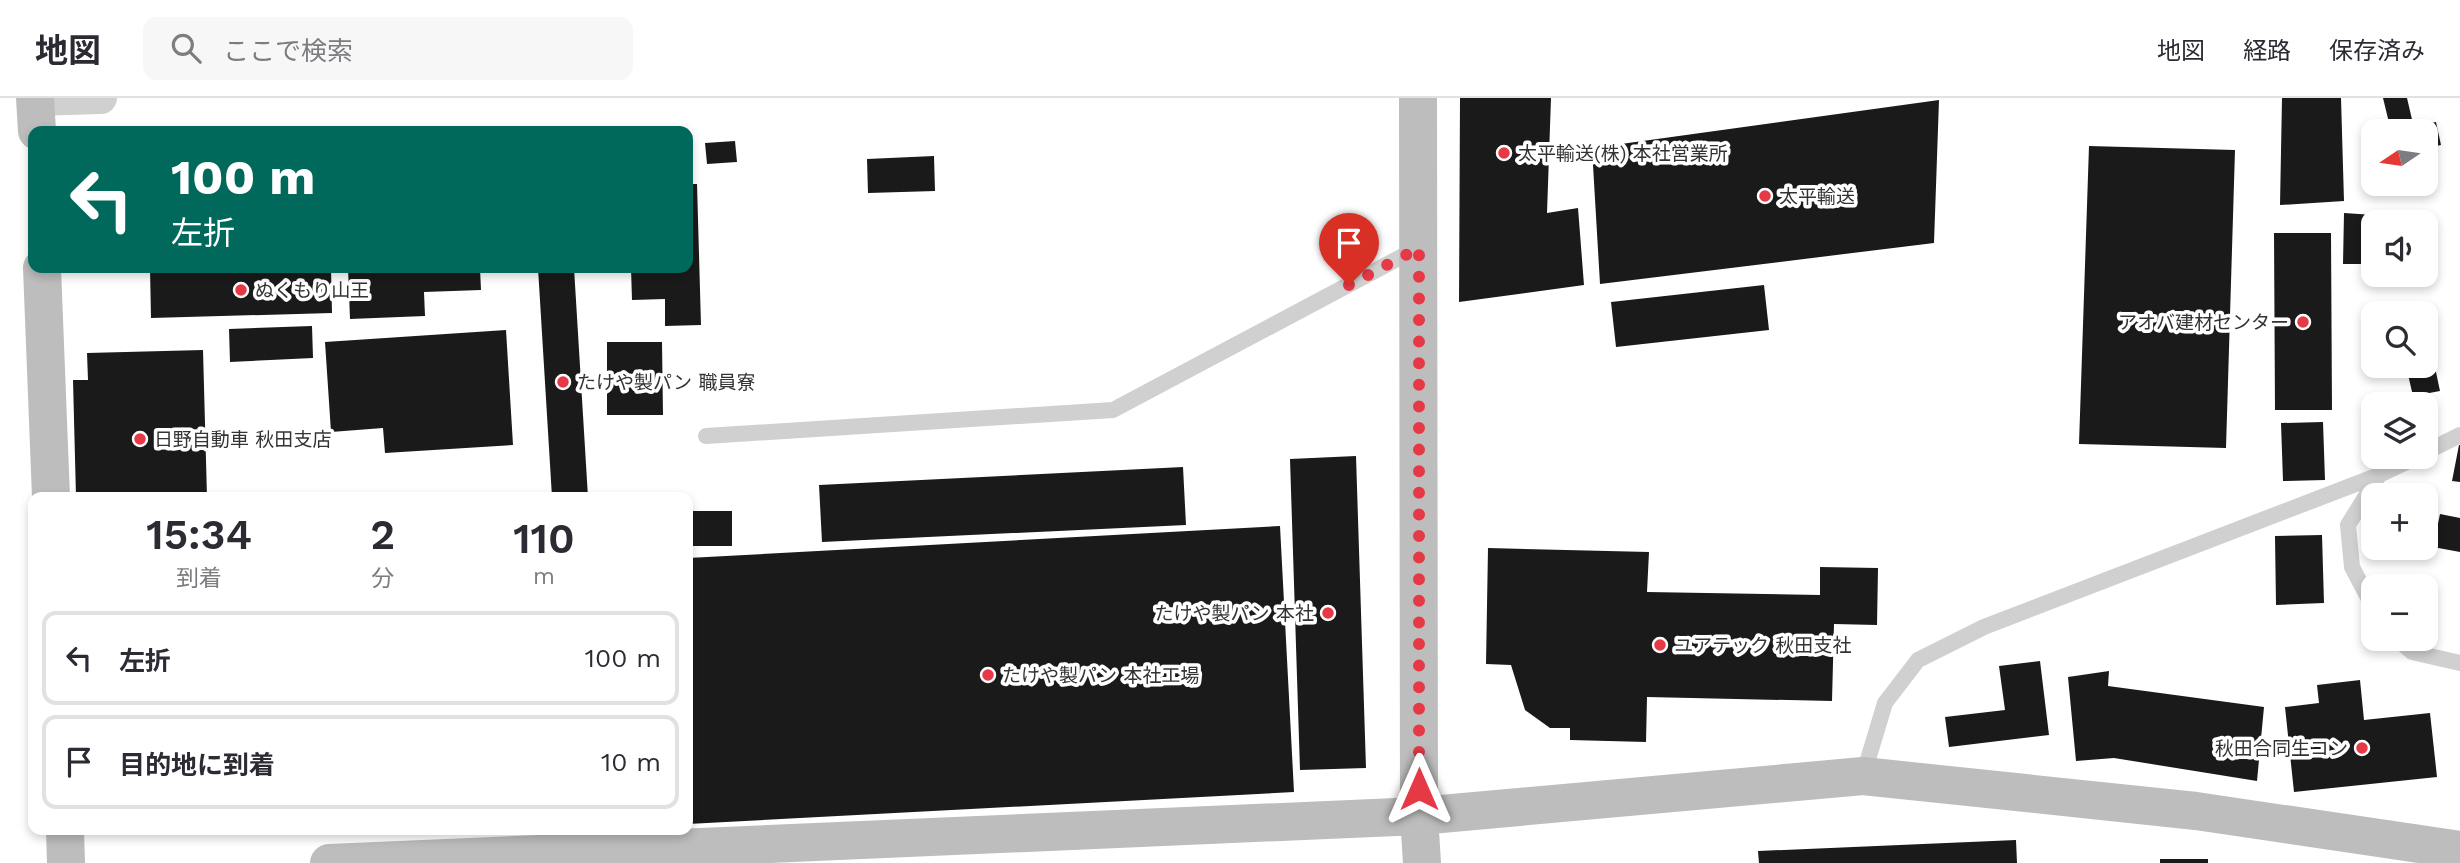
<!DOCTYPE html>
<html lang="ja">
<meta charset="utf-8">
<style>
body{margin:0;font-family:"Work Sans","Noto Sans JP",sans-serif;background:#f7f7f7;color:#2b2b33;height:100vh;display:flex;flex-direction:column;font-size:26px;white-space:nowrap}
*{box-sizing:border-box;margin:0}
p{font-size:23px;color:#7c7c81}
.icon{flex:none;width:38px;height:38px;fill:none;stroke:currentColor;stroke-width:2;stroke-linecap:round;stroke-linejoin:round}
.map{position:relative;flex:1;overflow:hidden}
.side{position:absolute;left:28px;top:394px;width:665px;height:343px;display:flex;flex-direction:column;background:#fff;border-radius:14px;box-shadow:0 4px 10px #0003}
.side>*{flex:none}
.top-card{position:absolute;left:28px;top:28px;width:665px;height:147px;border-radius:14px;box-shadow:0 4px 10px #0003;background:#00695c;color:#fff;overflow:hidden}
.needle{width:46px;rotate:257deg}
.buttons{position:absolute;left:2361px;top:21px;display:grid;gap:14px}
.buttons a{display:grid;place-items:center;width:77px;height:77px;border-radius:14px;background:#fff;box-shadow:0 4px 10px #0003;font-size:35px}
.pin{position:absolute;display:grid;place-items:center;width:60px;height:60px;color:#fff;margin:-72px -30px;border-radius:50% 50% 50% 0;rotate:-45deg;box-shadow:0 0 7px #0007}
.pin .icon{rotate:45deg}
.me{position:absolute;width:77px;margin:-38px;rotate:0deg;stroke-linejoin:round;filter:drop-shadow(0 0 5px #0008)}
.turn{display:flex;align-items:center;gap:24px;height:147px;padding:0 28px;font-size:32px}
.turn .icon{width:91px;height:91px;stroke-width:2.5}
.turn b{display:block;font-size:49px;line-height:60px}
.eta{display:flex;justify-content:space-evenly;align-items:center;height:119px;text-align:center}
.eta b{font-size:42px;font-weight:600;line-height:49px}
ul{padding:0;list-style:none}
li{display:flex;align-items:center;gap:21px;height:94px;margin:0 14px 10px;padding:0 14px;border:4px solid #e1e1e2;border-radius:14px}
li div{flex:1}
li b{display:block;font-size:26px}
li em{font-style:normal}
header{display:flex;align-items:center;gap:42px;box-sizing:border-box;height:98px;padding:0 35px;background:#fff;border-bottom:2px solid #e1e1e2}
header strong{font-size:33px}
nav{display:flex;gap:38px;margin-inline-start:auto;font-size:24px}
.search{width:490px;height:63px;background:#f7f7f7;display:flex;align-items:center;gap:18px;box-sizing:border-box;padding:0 24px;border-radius:14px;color:#7c7c81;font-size:26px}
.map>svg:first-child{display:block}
.building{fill:#1a1a1a}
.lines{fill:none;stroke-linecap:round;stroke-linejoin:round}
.lane{stroke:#d0d0d0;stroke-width:16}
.street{stroke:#d0d0d0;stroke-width:32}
.secondary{stroke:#bdbdbd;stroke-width:38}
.route{stroke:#e63946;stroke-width:12;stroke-dasharray:0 21.6}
.poi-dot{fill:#e63946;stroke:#fff;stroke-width:2.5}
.labels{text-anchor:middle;stroke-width:7;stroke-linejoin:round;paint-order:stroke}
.poi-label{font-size:19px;fill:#333;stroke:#fff;text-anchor:start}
</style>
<header>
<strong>地図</strong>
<div class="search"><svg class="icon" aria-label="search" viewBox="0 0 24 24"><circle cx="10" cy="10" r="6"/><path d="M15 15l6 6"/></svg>ここで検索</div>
<nav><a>地図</a><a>経路</a><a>保存済み</a></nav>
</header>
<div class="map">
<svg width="2460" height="765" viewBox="0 0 2460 765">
<rect width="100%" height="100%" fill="#fff"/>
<path class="building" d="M1460 0H1551L1547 115 1578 110 1584 187 1459 204Z
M2282 0H2341L2344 103 2280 107Z
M2383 0H2407L2414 30 2391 33Z
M1939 2 1934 145 1600 186 1592 50Z
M2436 24 2441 47 2426 50V33H2422L2421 27Z
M735 43 737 64 707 66 705 45Z
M2089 48 2235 52 2226 350 2079 346Z
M934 58 935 93 868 95 867 61Z
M688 86H697L701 227 665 228V201L632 202 631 170H688Z
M2344 115 2419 120 2420 124H2373V166H2343Z
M2274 135H2331L2332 312H2275Z
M150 170H331L332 215 151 220Z
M348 170H480L481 192 424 194 425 218 350 221Z
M538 170H574L588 399H552Z
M1764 187 1769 232 1616 249 1611 204Z
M2426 227 2440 293 2413 298 2406 268H2426Z
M312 228 313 260 230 264 229 231Z
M506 232 513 347 385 355 383 330 331 334 325 244Z
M607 244H662L663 317H607Z
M203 252 207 399H76L73 282H88L87 255Z
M2323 324 2325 382 2283 383 2281 325Z
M2459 347H2460V384L2452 383Z
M1356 358 1366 670 1300 672 1290 361Z
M1183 369 1186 427 822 444 819 387Z
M688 413H732V448H688Z
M2440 416 2460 420V454L2433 449Z
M1280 428 1294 694 688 726V460Z
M2322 437 2324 505 2276 507 2275 438Z
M1488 450 1649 454 1647 494 1820 497V469L1878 470 1877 527 1834 526 1832 603 1647 599 1646 644 1570 642V630H1550L1525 612 1511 567 1486 566Z
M2040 563 2049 637 1949 649 1945 619 2005 612 1999 568Z
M2109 573 2108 588 2264 609 2257 683 2114 660 2076 663 2068 579Z
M2360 582 2364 622 2430 615 2437 679 2294 694 2285 609 2319 605 2317 587Z
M2016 742 2017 765H1759L1758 753Z
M2160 761H2208V765H2160Z"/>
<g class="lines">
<path class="lane" d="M706 338 1113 312 1416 151
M2426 354 2460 337
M2373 509 2352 469 2348 427 2379 377
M2397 541 2412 554 2460 565
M1863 678 1885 605 1918 562 1984 529 2379 377 2417 359"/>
<path class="street" d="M35 2 101 0"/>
<path class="secondary" d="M35 0 37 33
M1418 0 1419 718 1422 765
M42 170 51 399
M65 732 66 765
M329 765 1419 718 1863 678 2196 713 2460 752"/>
</g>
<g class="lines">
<path class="route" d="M1349 187 1419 150V691"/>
</g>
<g class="poi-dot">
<circle cx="1504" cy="55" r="7"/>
<circle cx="1765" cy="98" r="7"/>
<circle cx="241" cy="192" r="7"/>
<circle cx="2303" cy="224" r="7"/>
<circle cx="563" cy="284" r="7"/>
<circle cx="140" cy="341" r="7"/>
<circle cx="1328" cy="515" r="7"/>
<circle cx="1660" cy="547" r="7"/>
<circle cx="988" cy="577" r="7"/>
<circle cx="2362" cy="650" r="7"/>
</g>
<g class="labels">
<g class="poi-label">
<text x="1518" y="62">太平輸送(株) 本社営業所</text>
<text x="1779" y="105">太平輸送</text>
<text x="255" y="199">ぬくもり山王</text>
<text x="2289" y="231" text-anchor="end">アオバ建材センター</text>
<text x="577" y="291">たけや製パン 職員寮</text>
<text x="154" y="348">日野自動車 秋田支店</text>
<text x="1314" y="522" text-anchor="end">たけや製パン 本社</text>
<text x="1674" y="554">ユアテック 秋田支社</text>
<text x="1002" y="584">たけや製パン 本社工場</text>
<text x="2348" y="657" text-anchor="end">秋田合同生コン</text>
</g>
</g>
</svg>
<div class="buttons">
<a><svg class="needle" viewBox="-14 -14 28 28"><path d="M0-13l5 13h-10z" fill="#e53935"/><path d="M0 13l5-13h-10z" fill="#7c7c81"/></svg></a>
<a><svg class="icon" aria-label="sound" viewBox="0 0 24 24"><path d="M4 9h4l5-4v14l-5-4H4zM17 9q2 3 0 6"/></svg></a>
<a><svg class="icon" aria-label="search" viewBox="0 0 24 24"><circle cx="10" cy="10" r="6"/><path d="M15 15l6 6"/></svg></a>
<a><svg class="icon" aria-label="layers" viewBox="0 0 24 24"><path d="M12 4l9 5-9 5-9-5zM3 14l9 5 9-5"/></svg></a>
<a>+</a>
<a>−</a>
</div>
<div class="pin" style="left:1349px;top:187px;background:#d93025"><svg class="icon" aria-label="arrive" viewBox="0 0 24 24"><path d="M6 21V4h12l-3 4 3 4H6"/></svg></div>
<svg class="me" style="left:1419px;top:691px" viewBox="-20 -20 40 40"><path d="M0-17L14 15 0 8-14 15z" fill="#e63946" stroke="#fff" stroke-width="4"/></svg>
<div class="top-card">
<div class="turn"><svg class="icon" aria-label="left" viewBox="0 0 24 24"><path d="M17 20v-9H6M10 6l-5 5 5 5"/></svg><div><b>100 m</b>左折</div></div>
</div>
<section class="side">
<div class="eta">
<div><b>15:34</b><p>到着</p></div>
<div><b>2</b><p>分</p></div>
<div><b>110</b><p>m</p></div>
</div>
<ul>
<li><svg class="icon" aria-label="left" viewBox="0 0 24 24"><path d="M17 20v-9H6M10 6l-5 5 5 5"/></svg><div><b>左折</b></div><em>100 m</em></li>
<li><svg class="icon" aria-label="arrive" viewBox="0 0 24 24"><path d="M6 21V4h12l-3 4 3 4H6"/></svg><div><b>目的地に到着</b></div><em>10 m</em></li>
</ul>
</section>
</div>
